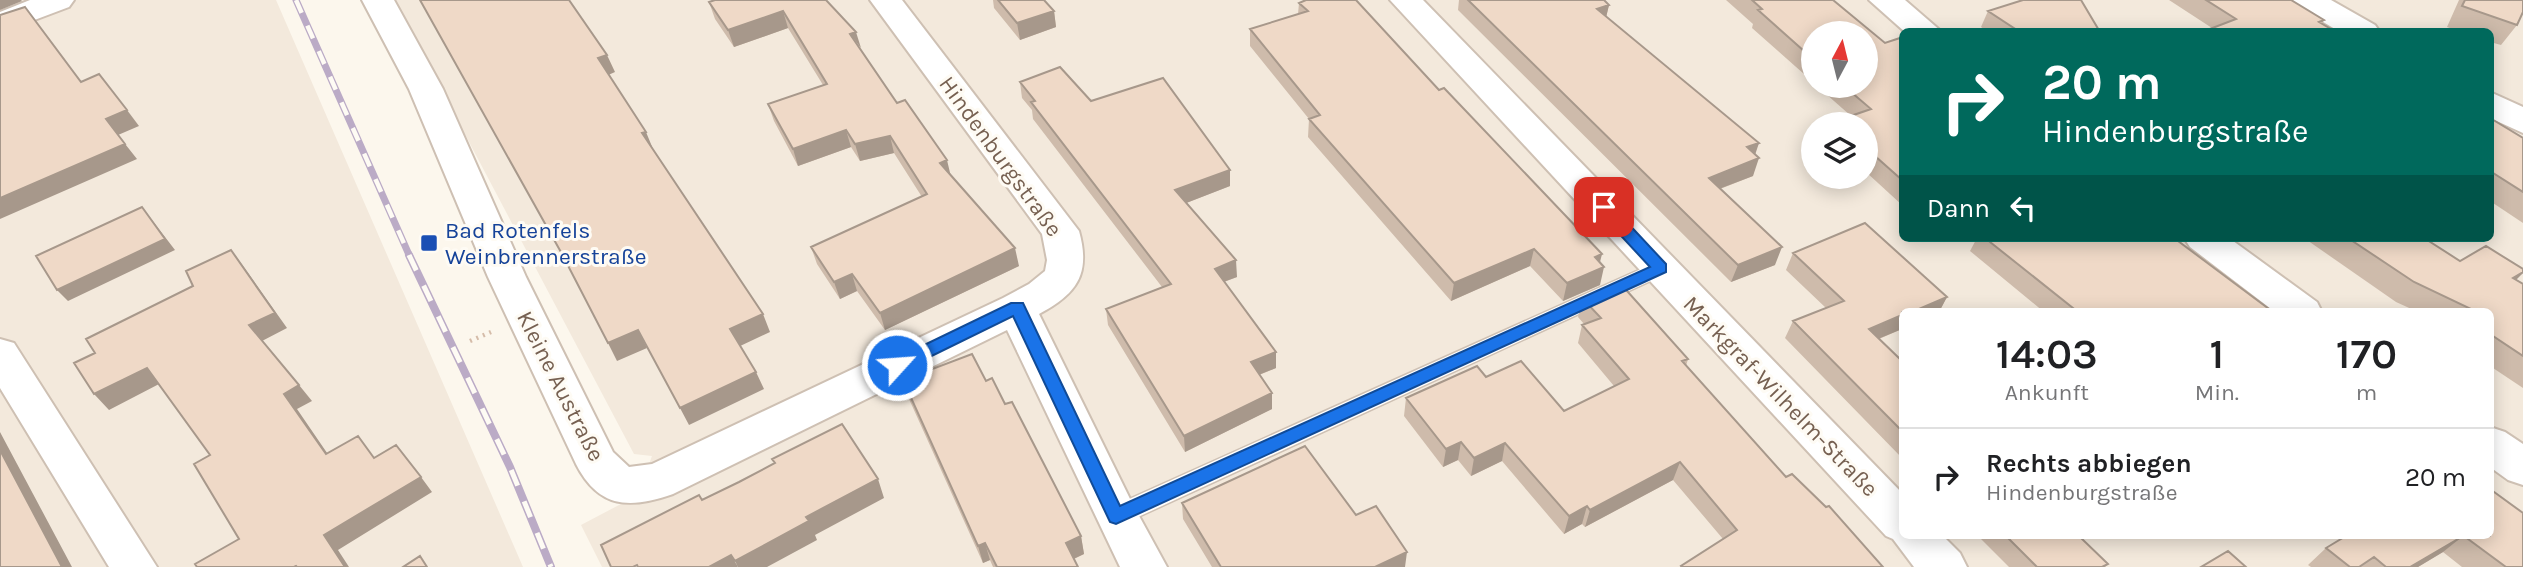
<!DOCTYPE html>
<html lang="de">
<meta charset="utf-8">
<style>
body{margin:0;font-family:Karla,sans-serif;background:#f2f2f2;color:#202124;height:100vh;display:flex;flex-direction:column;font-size:26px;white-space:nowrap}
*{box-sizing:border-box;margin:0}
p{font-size:23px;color:#757577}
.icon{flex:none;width:38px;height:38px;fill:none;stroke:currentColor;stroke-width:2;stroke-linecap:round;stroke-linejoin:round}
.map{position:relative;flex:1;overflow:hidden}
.details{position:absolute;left:1899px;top:308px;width:595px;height:231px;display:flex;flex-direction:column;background:#fff;border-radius:10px;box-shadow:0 4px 18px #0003}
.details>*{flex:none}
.banner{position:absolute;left:1899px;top:28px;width:595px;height:214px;border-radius:10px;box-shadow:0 4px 18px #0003;background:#00695c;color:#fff;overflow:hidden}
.needle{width:46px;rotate:7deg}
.buttons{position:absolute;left:1801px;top:21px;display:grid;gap:14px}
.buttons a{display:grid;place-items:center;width:77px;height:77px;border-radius:50%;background:#fff;box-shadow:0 4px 18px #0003;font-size:35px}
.pin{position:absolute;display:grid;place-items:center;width:60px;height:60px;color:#fff;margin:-30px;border-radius:14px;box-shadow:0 4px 10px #0006}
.me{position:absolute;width:77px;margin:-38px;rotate:64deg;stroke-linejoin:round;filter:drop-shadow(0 0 5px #0008)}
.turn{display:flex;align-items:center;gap:24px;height:147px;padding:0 28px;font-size:32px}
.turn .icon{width:91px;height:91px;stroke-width:2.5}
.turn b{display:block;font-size:49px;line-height:60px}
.then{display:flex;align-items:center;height:66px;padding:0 28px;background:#0003;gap:14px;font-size:26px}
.eta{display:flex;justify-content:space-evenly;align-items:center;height:119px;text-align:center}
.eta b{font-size:42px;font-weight:600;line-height:49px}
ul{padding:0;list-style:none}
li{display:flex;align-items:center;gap:21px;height:98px;padding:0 28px;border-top:2px solid #e0e0e0}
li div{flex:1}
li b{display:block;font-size:26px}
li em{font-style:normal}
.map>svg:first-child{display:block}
.residential{fill:#f3e9dc;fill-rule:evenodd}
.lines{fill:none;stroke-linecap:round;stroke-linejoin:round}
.service-casing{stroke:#cec0b3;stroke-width:3}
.minor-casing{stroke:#cec0b3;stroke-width:4}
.path{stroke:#d5bca9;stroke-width:4.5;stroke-dasharray:2 5;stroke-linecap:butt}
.service{fill:#fff;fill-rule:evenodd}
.minor{fill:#fff;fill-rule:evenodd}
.rail-far1-casing{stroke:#bbabc6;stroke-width:7}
.rail-casing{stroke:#bbabc6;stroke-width:8}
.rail-far1{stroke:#fefbf4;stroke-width:4.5;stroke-dasharray:14;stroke-linecap:butt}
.rail{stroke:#fefbf4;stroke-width:5;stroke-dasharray:17;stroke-linecap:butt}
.wall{fill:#cebbab}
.shaded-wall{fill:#a7988b}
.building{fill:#efd9c7;stroke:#a7988b;stroke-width:2}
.route{fill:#1a73e8;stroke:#114b97;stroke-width:2}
.transit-dot{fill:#1a4fb4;stroke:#fefbf4;stroke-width:2.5}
.labels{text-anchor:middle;stroke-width:6;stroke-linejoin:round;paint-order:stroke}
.street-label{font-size:23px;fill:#766051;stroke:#fefbf4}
.transit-label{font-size:23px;fill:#164399;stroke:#fefbf4;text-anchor:start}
</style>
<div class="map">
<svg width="2523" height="567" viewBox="0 0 2523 567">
<rect width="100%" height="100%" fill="#fcf7ed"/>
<path class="residential" d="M0 0H276L523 567H0Z
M394 0H2523V567H602L581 525 638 495 652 456 634 454ZM1902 32H2490V238H1902ZM1813 33H1866V86H1813ZM1813 124H1866V177H1813ZM1902 312H2490V536H1902Z"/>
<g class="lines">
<defs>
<path id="service" d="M1661 260 1668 263 1671 268 1668 273 1125 523 1116 526 1107 523 1104 516 1107 509Z"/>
<path id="minor" d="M30 0H74L69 7 0 33V12Z
M362 0H394L443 89 526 277 613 452 629 467 652 464 1003 298 1029 284 1045 271 1047 260 1042 234 870 0H902L1079 231C1091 274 1077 294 1039 314L1132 503 1167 567H1120L1007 330 673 494C630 509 599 509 576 464L488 277 409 89Z
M1390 0H1423L1902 493V536H1943L1960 553 1967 567H1914L1893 539 1886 536Z
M1869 0H1905L1942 32H1905Z
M2293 0H2331L2375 25 2380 32H2340L2298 7Z
M2490 92 2523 107V133L2490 118Z
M2184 238H2229L2317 302 2322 312H2275L2190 247Z
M0 339 14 343 157 567H109L0 388Z
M2490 427 2505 432 2523 444V485L2508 480 2490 467Z"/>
</defs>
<use href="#service" class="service-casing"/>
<use href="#minor" class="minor-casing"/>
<path class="path" d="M470 341 491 332"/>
<use href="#service" class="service"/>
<use href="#minor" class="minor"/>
<defs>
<path id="rail-far1" d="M296 0 410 257"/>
<path id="rail" d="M409 255 510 467 551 567"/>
</defs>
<use href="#rail-far1" class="rail-far1-casing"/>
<use href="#rail" class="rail-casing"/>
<use href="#rail-far1" class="rail-far1"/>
<use href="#rail" class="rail"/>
</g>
<path class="wall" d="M826 0 897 103 1019 266 885 330 857 291 840 299 817 264 811 247 922 197 894 153 860 161 851 147 798 166 774 121 768 104 823 85 788 28 734 47 715 19 709 2Z
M993 0H1044L1054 11 1056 27 1020 40 994 8Z
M1459 0H1604L1609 5 1606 17 1755 154 1753 176 1720 189 1775 265 1731 282 1458 10Z
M1726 0H1833L1885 43 1902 40V205L1866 172V124H1834L1836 121 1851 116 1817 86H1866L1813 33V82L1752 28 1753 24Z
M2169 0H2291L2324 20 2322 23 2212 28Z
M2459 0H2523L2517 25 2501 45 2490 42V32H2461L2447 27Z
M1299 3 1600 262V285L1563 301 1530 266 1451 301 1308 137 1309 119 1250 46V29L1298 14Z
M1988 11 2100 32H1988L1981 27Z
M1020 82 1091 101 1230 186 1186 203 1237 277 1224 282 1276 368 1259 375 1272 409 1185 452 1108 325 1106 309 1162 287 1033 119 1032 110 1022 98Z
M2490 118 2523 138V223L2490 201Z
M1977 238H2174L2273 312H2044L1970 251Z
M2304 238H2424L2460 261 2516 280 2523 284V388L2490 366V312H2418L2396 302Z
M1793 253 1947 297 1939 312H1902V329L1879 339 1902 361V458L1785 338 1793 321 1826 308 1786 270Z
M1583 299 1688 359 1686 366 1786 477 1883 567H1680L1723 539 1673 480 1585 527 1582 524 1564 534 1502 461 1471 476 1458 460 1443 467 1404 416 1406 398 1486 377 1564 411 1614 386 1578 343 1582 325 1584 324 1578 317Z
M903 380 986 381 1005 404 1081 536 1084 554 1074 559 1078 567H993L990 560 983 563 909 399Z
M1182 503 1356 515 1405 567H1212L1183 519Z
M1978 536H2079L2108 564 2105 567H2009Z
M2346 536H2490L2523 567H2462L2443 552 2418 567H2311L2308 565 2326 548Z"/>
<path class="shaded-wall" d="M0 0H21L22 1 0 10Z
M1609 5 1605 22 1597 9Z
M783 11 788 28 734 47 728 30Z
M1054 11 1056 27 1020 40 1017 23Z
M856 32 861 48 850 34Z
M607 55 615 72 606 76 598 58Z
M127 110 139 126 118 135 137 159 0 219V198L106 119Z
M846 130 851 147 798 166 793 149Z
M646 132 653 149 642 133Z
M890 136 894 153 860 161 855 144Z
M1759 143 1753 161 1747 147Z
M1759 158 1753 176 1703 195 1709 178Z
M947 160 951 177 940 163Z
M1230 170V186L1176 207 1175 190Z
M142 207 175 250 68 301 57 290Z
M1782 247 1775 265 1731 282 1738 265Z
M1015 248 1019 266 885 330 880 313Z
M1534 249 1530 266 1451 301 1454 283Z
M231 250 243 266 287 328 262 341 249 325Z
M1602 254 1598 270 1604 267 1600 285 1563 301 1567 283 1595 257Z
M1236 260 1237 277 1215 285V269Z
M2523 272V273L2507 289 2513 278Z
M852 274 857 291 840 299 834 282Z
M1947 297 1939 312H1912Z
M763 314 770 332 738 347 730 329Z
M1902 315V329L1861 346 1869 329Z
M638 330 647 348 617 361 608 343Z
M1276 352V368L1251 378V362Z
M147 368 161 383 109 410 94 394Z
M756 372 764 389 689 425 680 408Z
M299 385 312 401 297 409 338 469 326 454 284 394Z
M1272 393V409L1185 452 1184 436Z
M0 432 72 567H62L0 450Z
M1461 442 1458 460 1443 467 1446 449Z
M1505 443 1502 461 1471 476 1474 458Z
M1680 462 1673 480 1585 527 1590 510Z
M421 477 432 492 338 550 349 567H345L324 535Z
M878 479 884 498 815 535 817 540 767 567H738L735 561 806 517Z
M1587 506 1582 524 1564 534 1569 516Z
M1081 536 1084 554 1069 561 1066 543Z
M2463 536 2443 552 2418 567H2410Z
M985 543 990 560 983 563 978 546Z
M1407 552 1405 567H1375Z
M731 555 738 567H709Z"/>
<path class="building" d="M420 0H569L607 55 598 58 646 132 642 133 763 314 730 329 756 372 680 408 638 330 608 343 562 254Z
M715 0H826L856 32 850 34 897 103 905 100 947 160 940 163 1015 248 880 313 852 274 834 282 811 247 927 194 890 136 855 144 846 130 793 149 768 104 827 84 783 11 728 30 709 2Z
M998 0H1044L1054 11 1017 23Z
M1306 0H1356L1439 90 1444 88 1602 254 1595 257 1604 267 1567 283 1534 249 1454 283 1309 119 1320 115 1250 29 1308 11 1299 3Z
M1468 0H1604L1609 5 1597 9 1759 143 1747 147 1759 158 1709 178 1782 247 1738 265Z
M1752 0H1833L1885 43 1900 38 1902 40V180L1866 148V124H1839L1836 121 1871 109 1844 86H1866V33H1813V59L1758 10 1762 9Z
M2023 0H2081L2100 32H2020L1988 11Z
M2206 0H2291L2324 20 2319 22 2336 32H2202L2236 19Z
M2465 0H2523V12L2517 25 2462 6Z
M25 7 81 82 99 74 127 110 106 119 125 144 0 198V15Z
M1060 67 1091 101 1163 78 1230 170 1175 190 1236 260 1215 269 1276 352 1251 362 1272 393 1184 436 1106 309 1171 284 1031 102 1035 101 1020 82Z
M2490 118 2523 138V192L2490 171Z
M142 207 165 239 57 290 36 256Z
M1865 223 1947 297 1912 312H1902V315L1869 329 1902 361V431L1793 321 1844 301 1793 253Z
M1985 238H2174L2273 312H2078Z
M2348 238H2424L2460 261 2486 246 2523 269V272L2513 278 2523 284V356L2490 334V312H2462L2469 308 2414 282Z
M231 250 275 313 249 325 299 385 284 394 326 454 358 436 374 458 396 445 421 477 324 535 345 567H297L296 566 294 567H197L195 564 239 539 194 464 210 455 147 368 94 394 74 363 95 353 86 339 193 286 186 271Z
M1619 282 1688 359 1682 361 1786 477 1792 474 1826 507 1829 506 1883 567H1682L1681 566 1737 530 1680 462 1590 510 1587 506 1569 516 1505 443 1474 458 1461 442 1446 449 1406 398 1477 366 1486 377 1521 361 1564 411 1629 379 1582 325 1601 318 1583 299Z
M972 354 986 381 992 378 1005 404 1012 402 1081 536 1066 543 1078 567H997L985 543 978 546 903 380Z
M842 424 878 479 806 517 809 521 735 561 731 555 709 567H638L637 565 633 567H611L601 545 699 495 702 500 739 482 775 463 772 459Z
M1305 446 1356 515 1376 506 1407 552 1375 567H1221L1182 503Z
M0 450 62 567H0Z
M2490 489 2523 513V567H2506L2464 536H2490Z
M2006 536H2079L2108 564 2102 567H2037Z
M2346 536H2463L2410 567H2386L2374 557 2359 567H2350L2326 548Z
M2228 551 2246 567H2201Z
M420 556 427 567H403Z"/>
<path class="route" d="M1604 202 1609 203 1666 264V272L1116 524 1110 522 1013 316 903 370 897 372 889 365 891 361 1011 303H1023L1120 506 1650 267 1598 211 1596 207Z"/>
<rect class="transit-dot" x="420" y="234" width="18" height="18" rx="3.5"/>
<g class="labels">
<g class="street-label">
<text transform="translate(1001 156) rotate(54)" y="8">Hindenburgstraße</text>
<text transform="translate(561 386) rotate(63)" y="8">Kleine Austraße</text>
<text transform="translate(1781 396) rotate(46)" y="8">Markgraf-Wilhelm-Straße</text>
</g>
<g class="transit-label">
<text x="445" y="238">Bad Rotenfels<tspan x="445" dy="26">Weinbrennerstraße</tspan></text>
</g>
</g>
</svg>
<div class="buttons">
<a><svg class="needle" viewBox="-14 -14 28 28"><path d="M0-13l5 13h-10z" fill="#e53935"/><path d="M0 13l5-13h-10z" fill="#757577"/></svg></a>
<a><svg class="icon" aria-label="layers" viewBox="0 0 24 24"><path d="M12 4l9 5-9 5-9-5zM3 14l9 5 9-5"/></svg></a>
</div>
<div class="pin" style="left:1604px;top:207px;background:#d93025"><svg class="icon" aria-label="arrive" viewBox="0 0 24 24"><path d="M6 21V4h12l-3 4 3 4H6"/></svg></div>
<svg class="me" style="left:897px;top:365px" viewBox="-20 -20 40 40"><circle r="17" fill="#1a73e8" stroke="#fff" stroke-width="3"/><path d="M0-11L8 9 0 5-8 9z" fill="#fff"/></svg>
<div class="banner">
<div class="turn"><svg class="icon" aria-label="right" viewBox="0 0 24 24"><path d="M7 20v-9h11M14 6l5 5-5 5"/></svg><div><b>20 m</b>Hindenburgstraße</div></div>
<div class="then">Dann<svg class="icon" aria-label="left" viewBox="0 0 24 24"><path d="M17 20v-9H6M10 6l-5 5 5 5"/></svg></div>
</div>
<section class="details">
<div class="eta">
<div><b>14:03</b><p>Ankunft</p></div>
<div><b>1</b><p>Min.</p></div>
<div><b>170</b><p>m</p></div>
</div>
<ul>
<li><svg class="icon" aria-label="right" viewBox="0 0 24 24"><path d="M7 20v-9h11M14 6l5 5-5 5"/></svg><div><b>Rechts abbiegen</b><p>Hindenburgstraße</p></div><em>20 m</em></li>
</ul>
</section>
</div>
